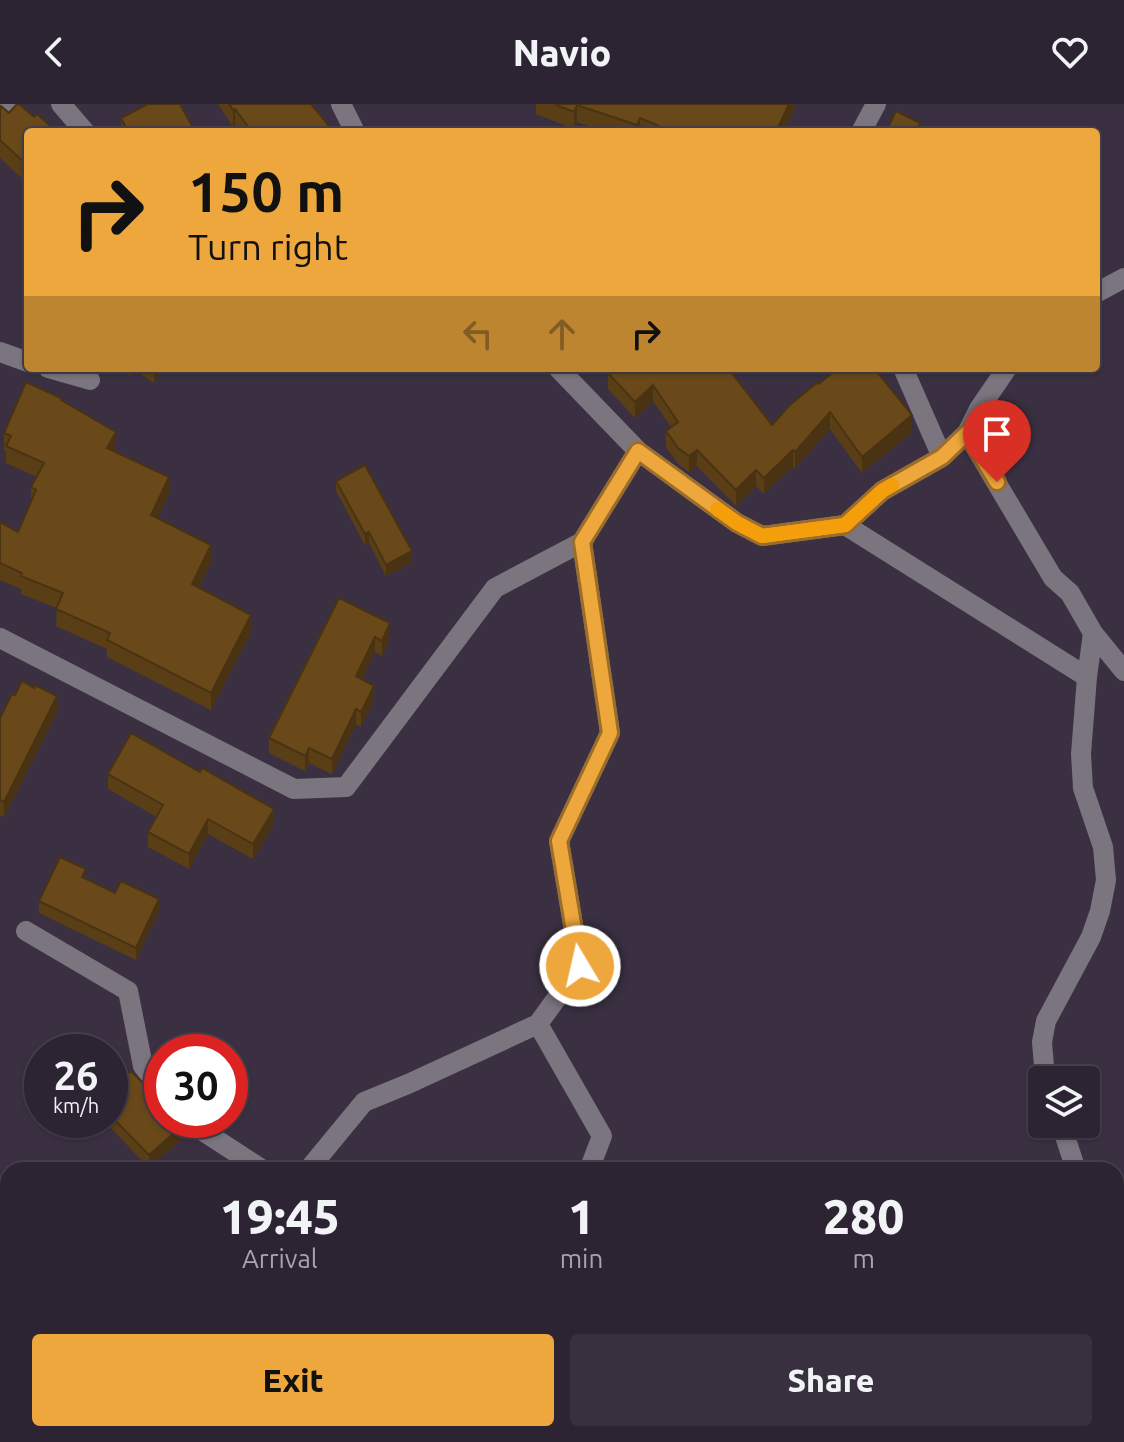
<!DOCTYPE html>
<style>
body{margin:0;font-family:Ubuntu,sans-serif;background:#38303e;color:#f1f3f6;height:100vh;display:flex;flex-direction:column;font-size:30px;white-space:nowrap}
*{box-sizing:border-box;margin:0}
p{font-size:26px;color:#a6a4ac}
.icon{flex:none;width:44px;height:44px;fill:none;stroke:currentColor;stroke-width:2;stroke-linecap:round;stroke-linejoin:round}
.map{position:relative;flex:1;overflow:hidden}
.drawer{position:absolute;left:0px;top:1058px;width:1124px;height:280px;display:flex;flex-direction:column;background:#2c2432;border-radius:24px 24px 0 0;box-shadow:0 2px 6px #0004,0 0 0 2px #48414d}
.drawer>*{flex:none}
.banner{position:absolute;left:24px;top:24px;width:1076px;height:244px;border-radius:8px;box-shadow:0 2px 6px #0004,0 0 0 2px #48414d;background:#eea73d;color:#111;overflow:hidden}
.tools{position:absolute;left:1028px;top:962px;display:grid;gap:16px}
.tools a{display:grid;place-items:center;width:72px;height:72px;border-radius:8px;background:#2c2432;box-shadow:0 2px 6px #0004,0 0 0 2px #48414d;font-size:40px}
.speed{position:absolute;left:24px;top:930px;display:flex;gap:16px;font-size:40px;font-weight:700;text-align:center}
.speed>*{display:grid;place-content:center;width:104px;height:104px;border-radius:50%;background:#2c2432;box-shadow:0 2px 6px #0004,0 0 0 2px #48414d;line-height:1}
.speed small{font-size:20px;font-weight:400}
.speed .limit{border:12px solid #d22;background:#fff;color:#111}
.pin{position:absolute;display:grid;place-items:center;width:68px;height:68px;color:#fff;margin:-82px -34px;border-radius:50% 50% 50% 0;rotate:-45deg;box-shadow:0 0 8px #0007}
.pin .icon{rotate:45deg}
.me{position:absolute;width:88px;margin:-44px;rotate:351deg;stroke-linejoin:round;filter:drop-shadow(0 0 6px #0008)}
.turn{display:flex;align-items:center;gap:28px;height:168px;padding:0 32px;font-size:36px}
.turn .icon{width:104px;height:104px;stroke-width:2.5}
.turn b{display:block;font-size:56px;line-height:68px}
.lanes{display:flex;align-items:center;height:76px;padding:0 32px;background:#0003;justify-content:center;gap:40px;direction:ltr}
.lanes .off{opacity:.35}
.eta{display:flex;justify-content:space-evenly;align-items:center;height:136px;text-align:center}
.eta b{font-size:48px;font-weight:800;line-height:56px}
.cta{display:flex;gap:16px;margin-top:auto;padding:16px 32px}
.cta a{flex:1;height:92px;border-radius:8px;background:#eea73d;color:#111;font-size:32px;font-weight:800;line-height:92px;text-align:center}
.cta a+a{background:#38303e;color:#f1f3f6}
header{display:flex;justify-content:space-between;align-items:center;height:104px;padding:0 32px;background:#2c2432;font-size:36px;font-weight:800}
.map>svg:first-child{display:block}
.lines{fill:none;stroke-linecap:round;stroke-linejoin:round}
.minor{stroke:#7a757e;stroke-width:20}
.wall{fill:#5a3f16}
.shaded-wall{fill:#4a3312}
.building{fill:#69491a;stroke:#4a3312;stroke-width:2}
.route-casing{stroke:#9b6d28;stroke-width:20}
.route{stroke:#eea73d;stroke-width:14}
.slow{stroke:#f59e0b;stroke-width:14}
</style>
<header><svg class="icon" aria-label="back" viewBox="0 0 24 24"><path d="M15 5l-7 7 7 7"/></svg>Navio<svg class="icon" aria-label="heart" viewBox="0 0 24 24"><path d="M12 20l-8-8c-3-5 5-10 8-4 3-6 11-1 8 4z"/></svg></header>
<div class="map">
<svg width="1124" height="1338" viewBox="0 0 1124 1338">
<rect width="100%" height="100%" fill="#3a3042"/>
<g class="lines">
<path class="minor" d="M61 0 85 28
M341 0 355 28
M0 3 6 0
M861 28 876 0
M1096 189 1124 174
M0 248 28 258
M48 264 90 276
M558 264 638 347 737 419 762 432 845 421 882 387 942 353 967 329 979 305 1007 264
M903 264 942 353
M967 329 1053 474 1070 489 1093 529 1087 573 1081 650 1083 684 1103 743 1106 776 1100 807 1091 833 1046 917 1042 938 1044 962 1049 976
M845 421 1087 573
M1093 529 1124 567
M0 534 294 685 346 683 495 484 582 438
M26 827 128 887 143 962 162 986
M538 920 602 1032 589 1066
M186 1016 263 1066
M1061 1020 1076 1066
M308 1066 364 998 408 980 538 920 580 862 559 737 610 629 582 438 638 347
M514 1330 516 1338
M1106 1330V1338
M98 1338 106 1330"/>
</g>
<path class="wall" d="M218 0H311L334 28H240L235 21 233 23Z
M536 0H796L784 28H606L577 18 574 25 536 10Z
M0 4 9 9 34 13 28 28V80L0 54Z
M121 14 194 28H121Z
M115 264H163L154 279 134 266 131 272Z
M613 264H735L731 268 772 321 819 280 912 328 862 369 830 325 795 364 793 362 764 390 756 382 736 402 697 362 689 368 678 360 666 343V327L671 323 653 297 635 314 608 285V269Z
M61 296 116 345 115 348 169 390 157 414 211 458 199 483 251 528 211 606 107 553V545L56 522 57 504 21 490V485L0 476V418L18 428 31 398V383L37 373 6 359V347L4 346V329Z
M336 377 412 458 386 472 369 439 365 441 336 387Z
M339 494 390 534 382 552 375 548 361 575 374 597 361 623 356 620 332 670 309 659 305 667 269 649V634Z
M57 608 4 713 0 711V614Z
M108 670 274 720 253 755 208 730 189 765 148 743V728L157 713 108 685Z
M86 774 115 789 159 807 136 856 39 809V797Z
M115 982 180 1036 149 1064 108 1021 110 1011 119 998 115 994Z
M130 1330H226L228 1331V1338H138Z"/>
<path class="shaded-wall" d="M789 0H796L784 28H776Z
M577 1V18L574 25V8Z
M235 5V21L233 23V6Z
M640 14V28H637V21Z
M155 264H163L154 279V267Z
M653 281V297L635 314V298Z
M830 308V325L795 364V348Z
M912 311V328L862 369V353Z
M116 328V345L107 361V344Z
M697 346V362L689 368V352Z
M793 346V362L764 390V374Z
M756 366V382L736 402V386Z
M169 373V390L151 428V411Z
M369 428V439L365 441V430Z
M211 441V458L192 497V480Z
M412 447V458L386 472V461Z
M251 511V528L211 606V589Z
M390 519V534L382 552V537Z
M375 533V548L356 587V572Z
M374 582V597L361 623V608Z
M57 592V608L4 713V698Z
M356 605V620L332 670V655Z
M309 644V659L305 667V652Z
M274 705V720L253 755V740Z
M208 715V730L189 765V750Z
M159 795V807L136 856V844Z
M180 1024V1036L149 1064V1051Z
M8 1130V1145L0 1150V1136Z
M8 1233V1248L0 1261V1247Z"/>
<path class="building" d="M17 0H19L34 13 37 10 57 28H28V62L0 36V4L1 2 9 9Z
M148 0H180L194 26 191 28H128L121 14Z
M229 0H311L334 28H252L235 5 233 6Z
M554 0H789L776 28H673L640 14 637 21 577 1 574 8Z
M896 7 920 19 916 28H886Z
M613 264H728L772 321 790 301 818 278 819 280 838 264H874L912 311 862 353 830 308 795 348 793 346 764 374 756 366 736 386 697 346 689 352 678 344 666 327 678 318 653 281 635 298 608 269Z
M26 278 61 294V296L116 328 107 344 169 373 151 411 211 441 192 480 251 511 211 589 107 536 110 529 56 505 63 489 21 472 22 469 0 459V418L18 428 36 386 31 383 44 359 6 342 11 332 4 329Z
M365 361 412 447 386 461 369 428 365 430 336 377Z
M339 494 390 519 382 537 375 533 356 572 374 582 361 608 356 605 332 655 309 644 305 652 269 634Z
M22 577 34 584 35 581 57 592 4 698 0 696V614L12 590 15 591Z
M131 629 200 668 202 664 274 705 253 740 208 715 189 750 148 728 163 701 108 670Z
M60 753 86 765 82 773 115 789 121 777 159 795 136 844 39 797Z
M131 967 162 998V1016H173L180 1024 149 1051 110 1011V1007L125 992 115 982Z
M8 1100V1130L0 1136V1105Z
M0 1223 8 1228V1233L0 1247Z
M146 1330H226L228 1331H225L221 1338H155Z"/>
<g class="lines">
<defs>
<path id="route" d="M580 862 559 737 610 629 582 438 638 347 737 419 762 432 845 421 882 387 942 353 967 329 997 378"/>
</defs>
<use href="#route" class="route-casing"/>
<use href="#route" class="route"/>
<path class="slow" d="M717 405 737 419 762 432 845 421 882 387 892 381"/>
</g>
</svg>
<div class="tools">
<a><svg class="icon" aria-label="layers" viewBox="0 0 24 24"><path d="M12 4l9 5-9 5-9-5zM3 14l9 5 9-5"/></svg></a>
</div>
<div class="speed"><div>26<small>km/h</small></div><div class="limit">30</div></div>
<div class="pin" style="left:997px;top:378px;background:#d93025"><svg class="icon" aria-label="arrive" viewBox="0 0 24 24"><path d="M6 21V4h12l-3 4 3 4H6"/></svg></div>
<svg class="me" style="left:580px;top:862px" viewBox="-20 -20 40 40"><circle r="17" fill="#eea73d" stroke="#fff" stroke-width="3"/><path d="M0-11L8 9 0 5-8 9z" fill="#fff"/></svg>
<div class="banner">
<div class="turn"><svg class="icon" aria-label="right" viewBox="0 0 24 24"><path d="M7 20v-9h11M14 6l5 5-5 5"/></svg><div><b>150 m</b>Turn right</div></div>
<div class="lanes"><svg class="icon off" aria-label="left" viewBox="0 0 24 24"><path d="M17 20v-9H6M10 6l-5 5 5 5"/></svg><svg class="icon off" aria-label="ahead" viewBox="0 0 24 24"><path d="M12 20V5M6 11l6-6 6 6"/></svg><svg class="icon" aria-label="right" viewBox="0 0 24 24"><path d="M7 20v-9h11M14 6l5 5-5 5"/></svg></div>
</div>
<section class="drawer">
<div class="eta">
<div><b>19:45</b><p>Arrival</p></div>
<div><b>1</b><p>min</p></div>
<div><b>280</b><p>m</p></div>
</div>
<div class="cta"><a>Exit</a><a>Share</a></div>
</section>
</div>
